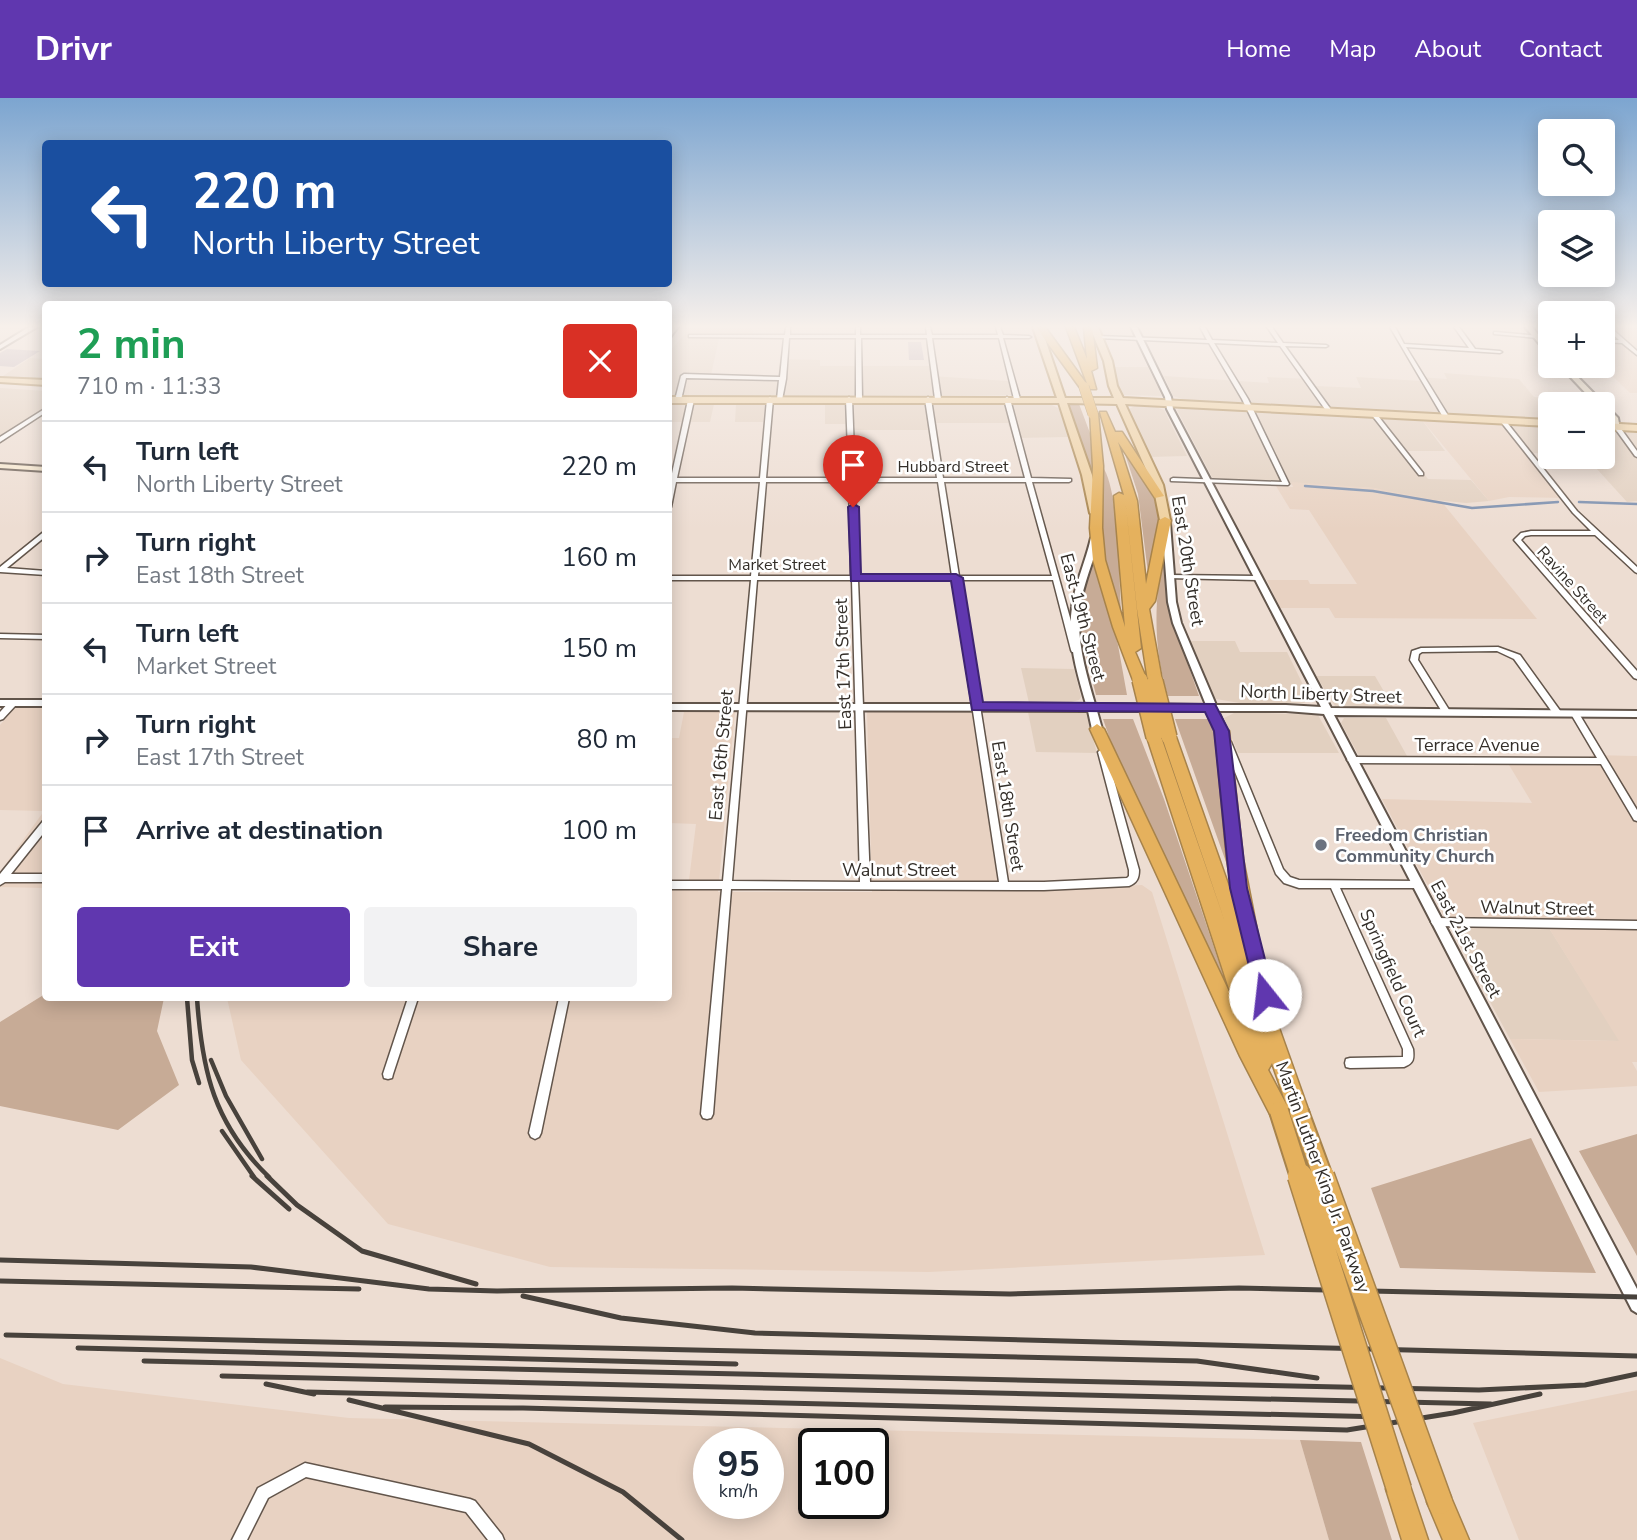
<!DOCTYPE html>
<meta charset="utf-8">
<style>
body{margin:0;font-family:"Nunito Sans",sans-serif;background:#f2f2f3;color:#1f2937;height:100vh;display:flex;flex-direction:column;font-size:26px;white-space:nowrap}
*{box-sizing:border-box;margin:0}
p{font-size:23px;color:#747a83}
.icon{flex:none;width:38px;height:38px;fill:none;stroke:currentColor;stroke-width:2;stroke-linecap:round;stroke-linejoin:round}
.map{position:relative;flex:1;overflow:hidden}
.panel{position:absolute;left:42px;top:203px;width:630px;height:700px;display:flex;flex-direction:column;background:#fff;border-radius:7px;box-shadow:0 4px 18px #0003}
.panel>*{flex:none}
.banner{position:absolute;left:42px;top:42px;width:630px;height:147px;border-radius:7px;box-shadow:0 4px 18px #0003;background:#1a4fa0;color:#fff;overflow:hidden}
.controls{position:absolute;left:1538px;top:21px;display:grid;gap:14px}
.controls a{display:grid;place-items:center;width:77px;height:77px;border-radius:7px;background:#fff;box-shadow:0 4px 18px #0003;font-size:35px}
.speed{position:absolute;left:693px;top:1330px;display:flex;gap:14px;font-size:35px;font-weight:700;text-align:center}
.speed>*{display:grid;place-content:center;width:91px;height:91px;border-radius:50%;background:#fff;box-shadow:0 4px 18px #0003;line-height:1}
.speed small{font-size:18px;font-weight:400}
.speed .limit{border:4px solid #111;border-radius:10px;background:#fff;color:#111}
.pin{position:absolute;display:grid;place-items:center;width:60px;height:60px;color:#fff;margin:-72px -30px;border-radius:50% 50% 50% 0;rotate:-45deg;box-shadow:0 0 7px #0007}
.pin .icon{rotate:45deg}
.me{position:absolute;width:77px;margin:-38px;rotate:344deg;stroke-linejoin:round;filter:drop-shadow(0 0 5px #0008)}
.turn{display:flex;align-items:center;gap:24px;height:147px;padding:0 35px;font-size:32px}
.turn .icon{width:91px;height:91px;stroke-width:2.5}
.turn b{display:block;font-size:49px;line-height:60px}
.round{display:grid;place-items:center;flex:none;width:74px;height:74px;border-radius:7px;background:#f2f2f3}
.overview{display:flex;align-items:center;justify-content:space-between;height:119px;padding:0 35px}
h1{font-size:42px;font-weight:700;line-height:52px;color:#1e9e55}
.button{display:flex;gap:14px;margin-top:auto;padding:14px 35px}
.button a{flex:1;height:80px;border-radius:7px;background:#6037af;color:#fff;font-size:28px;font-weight:700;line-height:80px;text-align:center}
.button a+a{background:#f2f2f3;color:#1f2937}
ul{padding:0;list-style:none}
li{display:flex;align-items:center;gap:21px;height:91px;padding:0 35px;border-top:2px solid #e0e1e3}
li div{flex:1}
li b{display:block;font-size:26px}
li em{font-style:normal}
header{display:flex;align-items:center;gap:42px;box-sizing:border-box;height:98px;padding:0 35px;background:#6037af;color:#fff}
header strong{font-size:33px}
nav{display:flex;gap:38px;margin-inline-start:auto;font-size:24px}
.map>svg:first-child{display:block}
.commercial{fill:#e2d0c0}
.built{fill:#e8d2c2;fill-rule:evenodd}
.green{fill:#c7ab96}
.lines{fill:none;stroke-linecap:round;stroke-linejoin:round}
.stream{stroke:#7a8ead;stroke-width:2.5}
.building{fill:#baabb5}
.minor-casing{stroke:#62554b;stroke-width:3}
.tertiary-casing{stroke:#62554b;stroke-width:4}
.secondary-casing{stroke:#62554b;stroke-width:4}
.primary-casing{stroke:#a7834b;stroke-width:4}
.motorway-casing{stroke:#a7834b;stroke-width:3}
.minor{fill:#fff;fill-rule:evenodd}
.tertiary{fill:#fff;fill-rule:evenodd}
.secondary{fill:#f7e8ce;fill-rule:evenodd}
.primary{fill:#efd09e;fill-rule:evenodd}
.motorway{fill:#e5b15d;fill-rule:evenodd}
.rail-far2{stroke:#48423c;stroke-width:2}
.rail-far1{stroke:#48423c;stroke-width:4.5}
.rail{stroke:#48423c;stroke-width:5}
.motorway-bridge-far3-casing{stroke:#a7834b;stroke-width:11;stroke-linecap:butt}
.motorway-bridge-far2-casing{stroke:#a7834b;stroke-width:18;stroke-linecap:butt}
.motorway-bridge-far1-casing{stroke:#a7834b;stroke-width:22;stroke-linecap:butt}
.motorway-bridge-casing{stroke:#a7834b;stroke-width:27;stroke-linecap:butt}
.motorway-bridge-far3{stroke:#e5b15d;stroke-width:10}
.motorway-bridge-far2{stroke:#e5b15d;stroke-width:15}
.motorway-bridge-far1{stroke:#e5b15d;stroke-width:18}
.motorway-bridge{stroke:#e5b15d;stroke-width:24}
.route{fill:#6037af;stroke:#3e2472;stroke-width:2}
.worship-dot{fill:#6b7280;stroke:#fff;stroke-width:2.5}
.labels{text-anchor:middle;stroke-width:5;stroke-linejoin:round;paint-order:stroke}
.far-street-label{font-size:16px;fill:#332e29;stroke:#fff}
.street-label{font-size:18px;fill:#332e29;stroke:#fff}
.worship-label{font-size:18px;font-weight:bold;fill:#5b616d;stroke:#fff;text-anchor:start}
</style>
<header>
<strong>Drivr</strong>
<nav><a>Home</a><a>Map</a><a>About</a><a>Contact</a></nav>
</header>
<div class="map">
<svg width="1637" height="1442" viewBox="0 0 1637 1442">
<rect width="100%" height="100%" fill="#edddd2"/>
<path class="commercial" d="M685 236H720L711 277 778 280 780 261 820 262V268H929L931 278 1008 283 1012 297H669V254Z
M30 260 45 261V283L0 280Z
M1112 269H1148L1162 298 1124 297 1117 290Z
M1444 275 1519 281 1534 299 1591 302 1595 306H1550V321L1185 302 1173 298 1164 278 1269 285 1267 279 1310 281 1315 288 1361 290 1356 279 1421 283 1419 279 1447 281Z
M0 290 46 293 45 315 0 346Z
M668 306H714L710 324H669Z
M736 306H765L763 324H735Z
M825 306H1050L1060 311 1068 339 1013 340 1008 325H936L937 332H855V326H825Z
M1135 308 1156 309 1164 312 1187 358 1148 359 1129 311Z
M1184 309 1422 322 1445 353H1406L1428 381 1471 382 1489 403 1466 405 1414 400 1374 390 1214 383 1177 312Z
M1511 327 1550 329V356L1533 355Z
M1603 332 1637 334V403L1627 404 1586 359H1603Z
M1188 543H1235L1240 554H1287L1310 601 1304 605H1240L1216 601 1211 598Z
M1021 570 1074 571 1081 599 1079 602 1067 605H1029Z
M1316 578H1375L1393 609 1335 608Z
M1028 614 1086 615 1097 655 1036 654Z
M1236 614 1318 617 1339 655H1238L1224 620Z
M1344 620H1386L1407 658H1359L1341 625Z
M1445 820 1544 822 1620 943 1510 941Z"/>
<path class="built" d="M688 229H754L753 236H685Z
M1610 229H1637V295H1630L1602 268 1603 244H1627Z
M1422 322 1511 327 1569 400 1509 399 1489 403Z
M1291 384 1374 390 1441 403 1537 521 1335 520 1329 510H1280L1267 482H1308L1310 486H1357L1309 412 1290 411 1276 388 1293 389Z
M15 610H45V790L0 789V774L44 713 0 712V627Z
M867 613 972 614 999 793 1142 787 1152 794 1265 1157 929 1174 550 1169 388 1126 241 962 227 900H668L669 782H689L696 726 669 725V640H679L684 614H735L718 794H872Z
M1592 657 1637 658V964H1632L1637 973V988L1539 994 1510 941 1619 943 1544 822 1445 820 1382 701 1532 705 1509 667 1597 668Z
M0 1260 63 1286 349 1320 1300 1342 1329 1442H0ZM709 1346H768V1405H709ZM814 1346H873V1405H814Z
M1637 1292V1442H1519L1473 1325Z"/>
<path class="green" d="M1079 306 1090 335 1096 401 1067 307Z
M1125 356C1132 361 1136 370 1141 377 1168 420 1159 430 1148 475L1138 396Z
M1102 368C1119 389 1119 481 1121 512H1118L1107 478 1101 438Z
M1163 451 1166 452 1172 521 1199 598H1168C1152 546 1155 504 1163 451Z
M1094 461 1118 547 1127 597H1096L1079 531 1082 502Z
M1103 621H1133L1164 701 1227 888 1224 890 1116 659Z
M1175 621H1209L1216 640 1231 778Z
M45 896 46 900H164L157 933 179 987 118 1032 0 1008V924Z
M1637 1036V1158L1579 1053Z
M1531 1040 1596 1175 1400 1170 1371 1090Z
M1300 1342 1361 1344 1392 1442H1329Z"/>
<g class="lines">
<path class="stream" d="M1305 388 1373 393 1472 410 1558 404
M1579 404 1637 406"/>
</g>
<path class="building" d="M908 244H921L924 262H909Z
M7 251 40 253 14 269 0 268V255Z"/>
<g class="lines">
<defs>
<path id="minor" d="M786 229H790V237H856V229H860V237H927L926 229H930L932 237H998L996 229H1000L1003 237 1029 238 1031 239 1029 240H1003L1020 301 1017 303 1014 301 999 240H932L941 301 938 303 935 301 927 240H861L862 301 859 303 856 301V240H789L786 281 782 302 777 301 779 282 686 280 681 302 678 304 675 302 681 278 684 276 780 279 784 240 691 239H689V237H785Z
M1200 229H1205L1212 242 1278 245 1267 229H1272L1283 245 1326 247 1328 248 1326 249 1285 248 1332 313 1329 315 1327 314 1280 248 1214 245 1248 301 1289 386 1288 387 1171 383V381L1173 380 1282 384 1242 301 1209 245 1098 240 1096 239 1098 238 1207 242Z
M1390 229H1395L1404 246 1469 250 1454 229H1459L1475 251 1500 253 1502 254 1500 255 1406 249 1449 319 1446 321 1443 319Z
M1605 229H1610L1637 253V257L1622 245 1603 244V242H1619Z
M1496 234 1550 239V241L1494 236V234Z
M770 299 773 301 766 380H849L846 301 849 299 852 301 855 380H937L925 301 928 299 931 301 943 380H1025L1004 301 1007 299 1010 301 1031 380 1071 381V383L1069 384H1032L1079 552 1078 554H1072L1071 552 1053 482H960L1008 784H1044L1127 780 1129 778V772L1098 654 1102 651 1106 654 1139 772C1139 780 1137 785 1129 788L1044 792 731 791 713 1016 711 1020 707 1021 703 1020 701 1016 722 791H668V783H723L751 482H668V478H751L760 384H676L671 409 668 411V393L670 384H668V380H671L688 302 691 300 694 302 677 380H760L767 301ZM766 384H849L851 478H758ZM855 384H938L952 478H858ZM944 384H1026L1052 478H959ZM757 482H852L860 784 732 783ZM858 482H953L999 784H870Z
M46 310V314L0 344V339Z
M1371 314H1375L1423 375V377H1419L1371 316Z
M1503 321 1505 322 1577 413 1637 469V475L1635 474 1595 437H1531L1525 438 1521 442 1637 573V581L1634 580 1514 442 1521 435 1531 433H1591L1573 415 1501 324 1500 323Z
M1617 327 1619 328 1637 353V359L1635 358 1614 329Z
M46 432V438L7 470 46 473V477L0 474V469Z
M1170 477 1257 478 1260 480 1257 482 1168 480 1167 479Z
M0 536 46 537V541L0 540Z
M1498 549 1520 557 1561 614 1562 616 1561 618H1555L1514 561 1497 553 1422 554 1419 556 1418 562 1451 615 1450 617H1444L1410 562 1412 553 1421 550Z
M13 602 16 603 17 605 16 607 3 621 0 622V614L10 603Z
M1575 613 1578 614 1637 712V723L1634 722 1601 666 1351 665 1347 662 1351 659 1597 660 1571 616Z
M1227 641 1231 644 1283 771 1290 779 1299 782 1419 783 1421 786 1419 789 1416 790H1340L1413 951C1414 961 1414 965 1404 969L1350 970 1346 969 1345 965 1346 961 1350 960 1403 959V951L1331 790H1299L1284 785 1276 776 1223 644Z
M46 722V732L11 776H46V784H5L0 787V776L43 723Z
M1436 820 1637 823V831L1436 828 1433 827 1431 824 1433 821Z
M408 900H418L393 976 392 980 388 981 384 980 383 976Z
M559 900H569L541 1035 539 1039 535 1041 531 1039 529 1035Z
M305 1365 470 1401 475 1403 502 1437 504 1442H488L466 1414 306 1379 268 1400 247 1442H232L258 1390Z"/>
<path id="tertiary" d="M29 229H37L0 251V247Z
M1131 229H1137L1171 299 1173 311 1331 610 1637 613V619L1334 617 1637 1191V1215L1632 1212 1324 616 1286 613H1218L1227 633 1222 636 1217 633 1209 613H1097L1102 631 1097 634 1092 631 1088 613 668 612V606H1086C1077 575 1067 542 1072 509 1075 485 1086 463 1091 440L1095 438 1099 440C1094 463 1083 486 1080 509 1076 542 1086 575 1095 606L1206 607 1173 525 1168 504 1162 425 1166 423 1170 425 1176 504 1181 525 1216 607H1286L1321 609 1167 311 1165 299Z
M0 602H46V608H0Z"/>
<path id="secondary" d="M1525 229H1532L1550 251V257L1548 256Z
M1560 268H1567L1618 320 1620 331 1613 329 1611 323 1603 313V306H1596Z
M0 366 46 369V373L0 370Z"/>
<path id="primary" d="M1033 229H1041L1065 300H1114L1109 288 1104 263 1090 229H1098L1112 263 1117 288 1123 300 1550 322V328L1125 306 1163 387 1170 422 1165 425 1160 422 1153 387 1117 306 1067 305 1092 377 1100 415 1095 418 1090 415 1082 377 1059 305H668V299L1057 300Z
M0 280 46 282V287L0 284Z
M1603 325 1637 327V333L1603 331Z"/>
<path id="motorway" d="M1036 229H1045L1088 288 1066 229H1074L1087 261 1084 229H1092L1097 270 1091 273 1096 291H1081Z
M1090 314 1098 316 1103 368 1102 430 1105 462 1125 529 1114 398 1119 395 1124 397 1100 314H1106L1115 334H1122L1164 398 1155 400 1118 344 1137 403 1146 486 1159 422 1165 419 1171 422 1155 503 1149 511 1162 583 1155 588 1148 583 1137 511 1125 400 1141 550 1135 554 1147 582 1145 585H1135L1133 582 1113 529 1093 462 1090 430 1093 368Z
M1097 626 1104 631 1232 900 1147 639 1154 634 1161 639 1225 824 1162 639 1169 634 1176 639 1234 803 1227 761 1215 633 1222 628 1229 633 1243 761 1261 853 1254 860 1309 1014 1306 1021 1299 1024 1292 1021 1289 1014 1286 1020 1279 1023 1272 1020 1240 958 1090 631ZM1272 965 1287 1008 1268 972Z
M1399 1378 1408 1382 1428 1442H1402L1386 1391 1390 1382Z
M1440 1391 1449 1395 1469 1442H1443L1427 1404 1431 1395Z"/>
</defs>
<use href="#minor" class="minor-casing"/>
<use href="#tertiary" class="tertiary-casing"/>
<use href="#secondary" class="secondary-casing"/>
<use href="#primary" class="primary-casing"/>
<use href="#motorway" class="motorway-casing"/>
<use href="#minor" class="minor"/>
<use href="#tertiary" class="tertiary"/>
<use href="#secondary" class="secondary"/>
<use href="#primary" class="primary"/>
<use href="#motorway" class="motorway"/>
<path class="rail-far2" d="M668 244 679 229"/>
<path class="rail-far1" d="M187 900 192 962 199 985
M197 900C202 974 214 1026 269 1079
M211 962 226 998 262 1061
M222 1033 254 1079"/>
<path class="rail" d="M252 1078 289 1111
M267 1078 297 1107 362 1153 476 1186
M0 1162 251 1169 429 1191 497 1193 732 1190 1010 1196 1239 1190 1637 1199
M0 1183 359 1191
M523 1198 621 1220 755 1235 1637 1258
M6 1237 1197 1263 1317 1280
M78 1250 736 1266
M144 1263 1479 1292 1585 1287 1637 1276
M222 1278 1491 1306
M266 1286 314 1296
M307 1294 1385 1319
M349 1302 529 1346 623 1394 682 1442
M385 1309 523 1310 1347 1332 1453 1315 1540 1296"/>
<defs>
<path id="motorway-bridge-far3" d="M1084 289 1093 316"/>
<path id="motorway-bridge-far2" d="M1140 582 1154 639
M1155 583 1169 639"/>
<path id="motorway-bridge-far1" d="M1279 1013 1300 1079
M1299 1014 1323 1079"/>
<path id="motorway-bridge" d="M1300 1078 1399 1391
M1322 1078 1440 1404"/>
</defs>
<use href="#motorway-bridge-far3" class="motorway-bridge-far3-casing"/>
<use href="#motorway-bridge-far2" class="motorway-bridge-far2-casing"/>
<use href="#motorway-bridge-far1" class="motorway-bridge-far1-casing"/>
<use href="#motorway-bridge" class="motorway-bridge-casing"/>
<use href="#motorway-bridge-far3" class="motorway-bridge-far3"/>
<use href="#motorway-bridge-far2" class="motorway-bridge-far2"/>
<use href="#motorway-bridge-far1" class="motorway-bridge-far1"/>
<use href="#motorway-bridge" class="motorway-bridge"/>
</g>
<linearGradient id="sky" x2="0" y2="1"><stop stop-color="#7ca5d0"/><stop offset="0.53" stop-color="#f7f0eb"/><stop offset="1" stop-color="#f7f0eb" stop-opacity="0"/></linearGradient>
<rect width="1637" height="431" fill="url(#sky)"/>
<path class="route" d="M853 406 859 409 861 476H956L963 480 983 604 1215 606 1229 633 1247 790 1274 897 1272 903 1265 906 1259 903 1256 897 1230 790 1214 633 1205 614 972 612 951 483H851L848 409Z"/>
<circle class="worship-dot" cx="1321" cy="747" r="7"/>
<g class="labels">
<g class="far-street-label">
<text x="953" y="374">Hubbard Street</text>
<text x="777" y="472">Market Street</text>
<text transform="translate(1573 486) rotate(48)" y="6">Ravine Street</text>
</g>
<g class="street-label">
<text transform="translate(1188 463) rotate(81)" y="6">East 20th Street</text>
<text transform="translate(1083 519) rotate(75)" y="6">East 19th Street</text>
<text transform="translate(843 566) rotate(-92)" y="6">East 17th Street</text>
<text transform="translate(1321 596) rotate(2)" y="6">North Liberty Street</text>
<text x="1477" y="653">Terrace Avenue</text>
<text transform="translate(721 657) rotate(-85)" y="6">East 16th Street</text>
<text transform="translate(1008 708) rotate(81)" y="6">East 18th Street</text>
<text x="899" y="778">Walnut Street</text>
<text transform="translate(1537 810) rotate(1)" y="6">Walnut Street</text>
<text transform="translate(1466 841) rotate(62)" y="6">East 21st Street</text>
<text transform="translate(1393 875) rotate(66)" y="6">Springfield Court</text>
<text transform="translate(1323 1079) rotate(70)" y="6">Martin Luther King Jr. Parkway</text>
</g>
<g class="worship-label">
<text x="1335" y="743">Freedom Christian<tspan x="1335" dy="21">Community Church</tspan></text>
</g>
</g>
</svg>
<div class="controls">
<a><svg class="icon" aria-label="search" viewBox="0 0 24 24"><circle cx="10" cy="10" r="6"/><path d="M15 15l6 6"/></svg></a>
<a><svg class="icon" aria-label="layers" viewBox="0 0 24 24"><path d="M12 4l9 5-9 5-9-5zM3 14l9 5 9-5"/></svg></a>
<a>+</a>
<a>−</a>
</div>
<div class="speed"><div>95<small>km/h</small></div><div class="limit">100</div></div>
<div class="pin" style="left:853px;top:409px;background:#d93025"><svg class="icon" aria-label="arrive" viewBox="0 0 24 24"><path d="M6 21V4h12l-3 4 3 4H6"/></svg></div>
<svg class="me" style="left:1265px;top:897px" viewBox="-20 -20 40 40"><circle r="19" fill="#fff"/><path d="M0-13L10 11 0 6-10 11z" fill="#6037af"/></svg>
<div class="banner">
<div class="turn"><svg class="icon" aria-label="left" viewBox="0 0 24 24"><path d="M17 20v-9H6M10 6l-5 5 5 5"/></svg><div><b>220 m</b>North Liberty Street</div></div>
</div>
<section class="panel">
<div class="overview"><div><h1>2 min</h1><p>710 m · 11:33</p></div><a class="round" style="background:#d93025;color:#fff"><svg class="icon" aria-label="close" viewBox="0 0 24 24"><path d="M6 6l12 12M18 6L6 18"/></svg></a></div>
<ul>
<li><svg class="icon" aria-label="left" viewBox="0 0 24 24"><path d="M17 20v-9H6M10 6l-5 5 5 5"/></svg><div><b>Turn left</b><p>North Liberty Street</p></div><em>220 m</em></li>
<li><svg class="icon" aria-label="right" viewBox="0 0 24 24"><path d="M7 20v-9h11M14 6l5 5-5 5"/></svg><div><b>Turn right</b><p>East 18th Street</p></div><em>160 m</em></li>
<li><svg class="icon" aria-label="left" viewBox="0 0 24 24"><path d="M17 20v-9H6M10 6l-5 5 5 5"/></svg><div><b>Turn left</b><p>Market Street</p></div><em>150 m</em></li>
<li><svg class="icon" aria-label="right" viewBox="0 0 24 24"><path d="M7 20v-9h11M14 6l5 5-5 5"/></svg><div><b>Turn right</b><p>East 17th Street</p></div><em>80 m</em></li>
<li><svg class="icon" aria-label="arrive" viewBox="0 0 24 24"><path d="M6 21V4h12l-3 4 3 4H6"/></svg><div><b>Arrive at destination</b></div><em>100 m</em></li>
</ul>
<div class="button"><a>Exit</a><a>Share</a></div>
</section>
</div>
